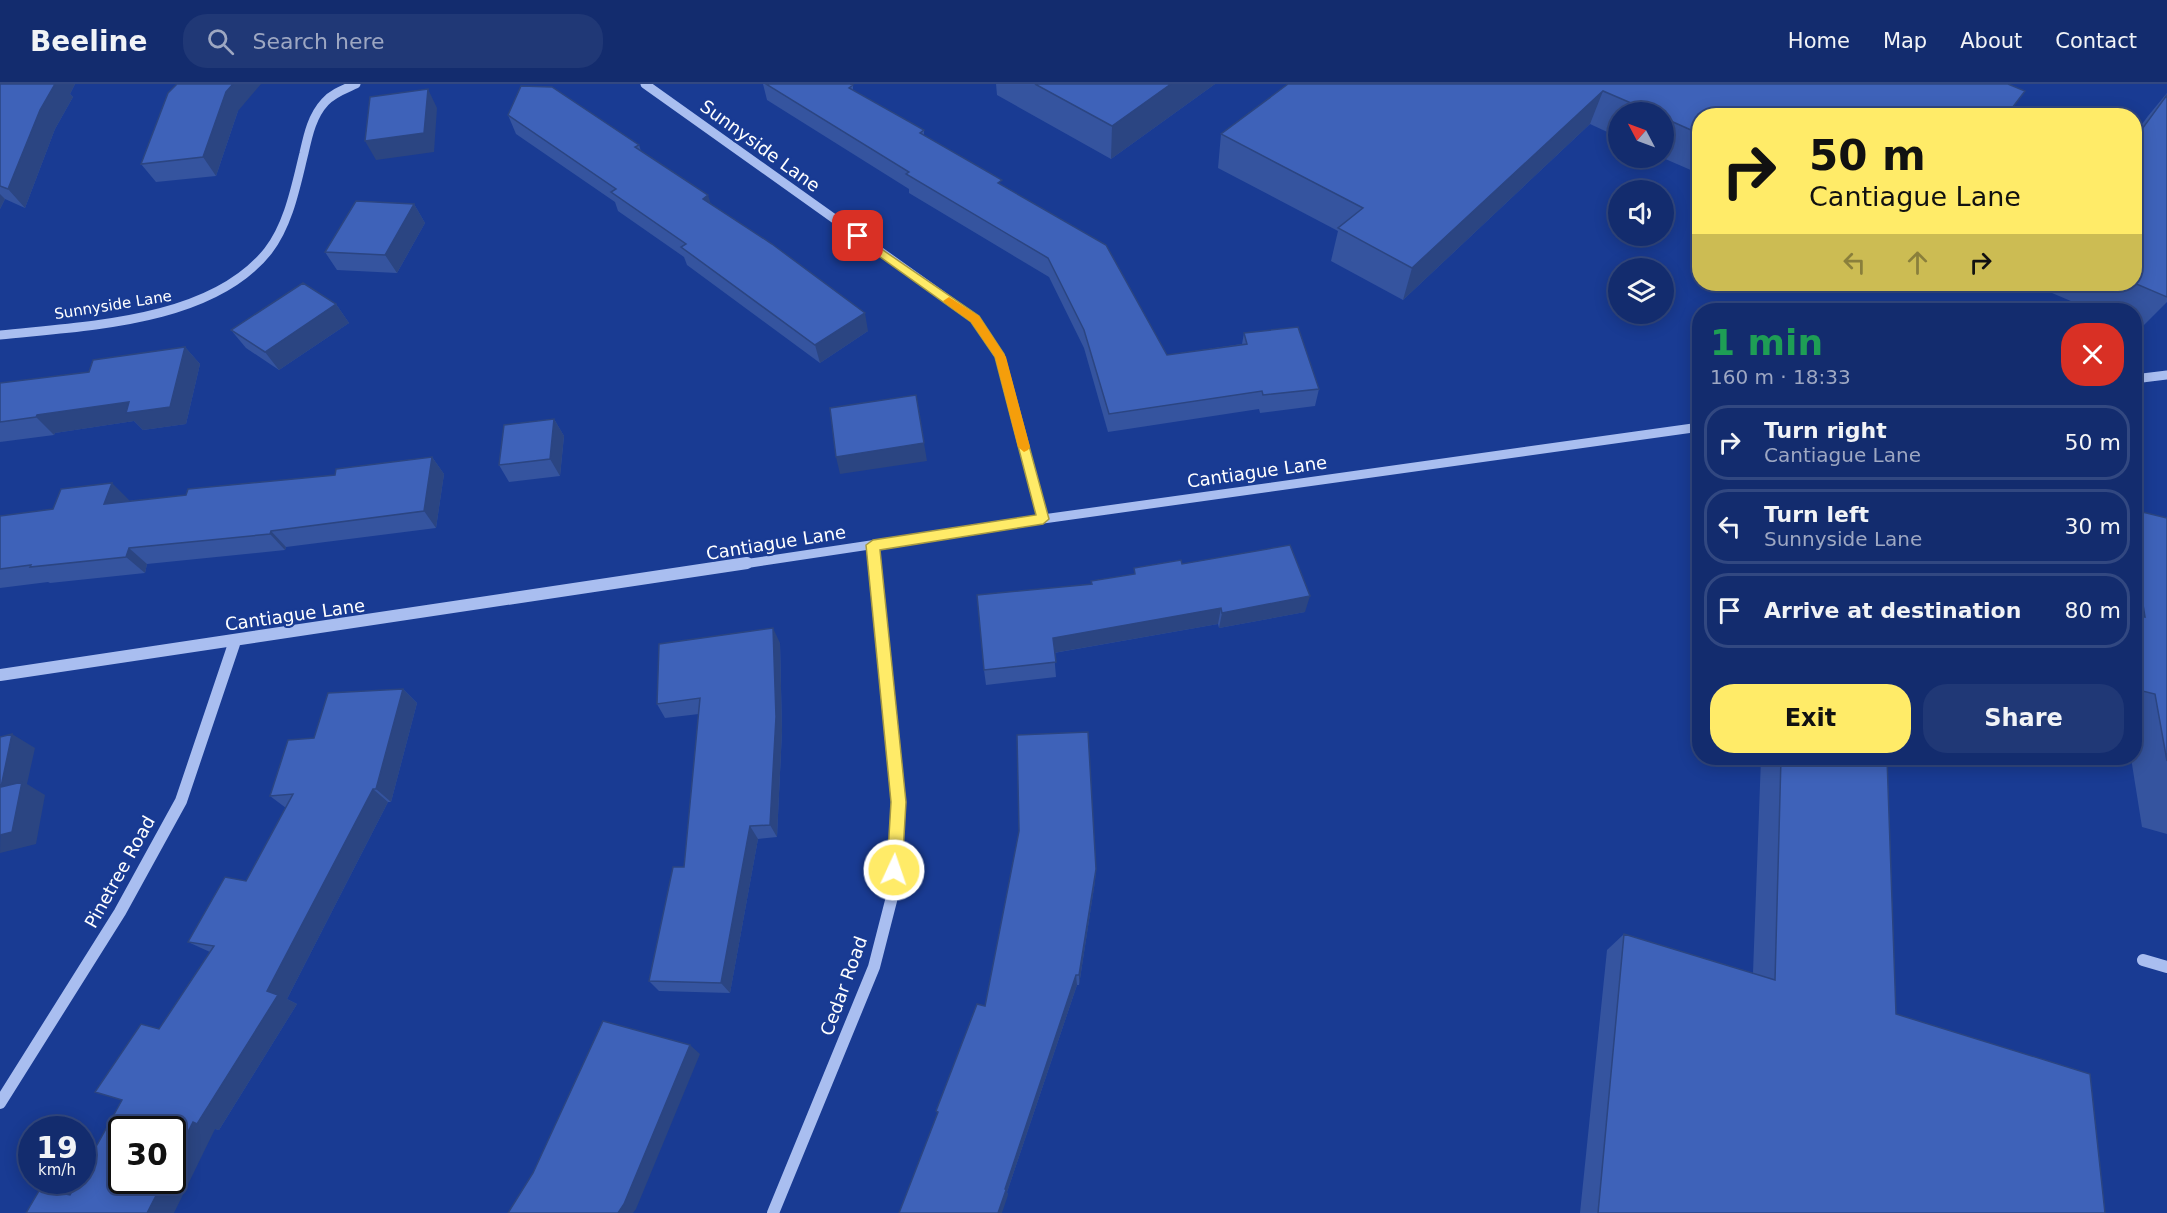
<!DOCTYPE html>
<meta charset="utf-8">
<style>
body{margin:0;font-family:"DejaVu Sans",sans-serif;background:#203876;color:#f1f3f6;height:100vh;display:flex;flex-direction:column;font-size:22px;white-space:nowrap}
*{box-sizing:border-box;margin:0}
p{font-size:20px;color:#9da7c2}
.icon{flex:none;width:33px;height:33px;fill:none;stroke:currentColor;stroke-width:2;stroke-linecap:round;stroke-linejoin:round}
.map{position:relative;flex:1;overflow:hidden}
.side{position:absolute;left:1692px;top:219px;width:450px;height:462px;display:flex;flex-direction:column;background:#132c6e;border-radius:24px;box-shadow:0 3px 15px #0003,0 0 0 2px #324881}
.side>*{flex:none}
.guide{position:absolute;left:1692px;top:24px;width:450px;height:183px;border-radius:24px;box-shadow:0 3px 15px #0003,0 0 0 2px #324881;background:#ffeb68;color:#111;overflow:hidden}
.needle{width:39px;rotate:311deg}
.buttons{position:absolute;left:1608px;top:18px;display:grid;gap:12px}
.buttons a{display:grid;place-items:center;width:66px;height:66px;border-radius:50%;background:#132c6e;box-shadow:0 3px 15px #0003,0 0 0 2px #324881;font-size:30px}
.speed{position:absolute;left:18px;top:1032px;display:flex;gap:12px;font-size:30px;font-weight:700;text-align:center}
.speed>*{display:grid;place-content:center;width:78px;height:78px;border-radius:50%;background:#132c6e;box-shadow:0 3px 15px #0003,0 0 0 2px #324881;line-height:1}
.speed small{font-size:15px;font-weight:400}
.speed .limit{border:3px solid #111;border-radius:9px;background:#fff;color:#111}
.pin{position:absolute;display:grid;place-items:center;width:51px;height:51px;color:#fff;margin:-26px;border-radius:12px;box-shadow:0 3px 9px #0006}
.me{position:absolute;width:66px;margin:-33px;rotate:3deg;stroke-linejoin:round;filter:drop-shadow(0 0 4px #0008)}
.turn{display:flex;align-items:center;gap:21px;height:126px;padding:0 18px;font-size:27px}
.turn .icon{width:78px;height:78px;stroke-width:2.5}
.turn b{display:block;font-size:42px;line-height:51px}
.lanes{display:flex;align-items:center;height:57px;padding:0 18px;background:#0003;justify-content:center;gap:30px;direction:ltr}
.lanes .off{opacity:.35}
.round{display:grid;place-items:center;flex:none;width:63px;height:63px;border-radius:24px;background:#203876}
.summary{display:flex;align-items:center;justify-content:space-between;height:102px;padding:0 18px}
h1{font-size:36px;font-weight:700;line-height:45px;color:#1e9e55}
.primary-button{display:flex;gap:12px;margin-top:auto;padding:12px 18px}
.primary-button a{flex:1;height:69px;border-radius:24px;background:#ffeb68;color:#111;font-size:24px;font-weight:700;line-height:69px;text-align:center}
.primary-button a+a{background:#203876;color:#f1f3f6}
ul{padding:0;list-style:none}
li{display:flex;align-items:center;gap:18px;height:75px;margin:0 12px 9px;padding:0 6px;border:3px solid #324881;border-radius:24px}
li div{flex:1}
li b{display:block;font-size:22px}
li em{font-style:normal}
header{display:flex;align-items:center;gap:36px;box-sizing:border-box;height:84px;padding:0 30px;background:#132c6e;border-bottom:2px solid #324881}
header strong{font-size:28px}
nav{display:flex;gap:33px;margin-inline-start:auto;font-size:21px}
.search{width:420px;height:54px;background:#203876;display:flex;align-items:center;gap:15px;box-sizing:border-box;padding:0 21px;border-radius:24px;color:#9da7c2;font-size:22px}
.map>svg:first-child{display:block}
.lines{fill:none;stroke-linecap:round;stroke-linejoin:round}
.minor-far1{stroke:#a9bef0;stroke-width:9}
.minor{stroke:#a9bef0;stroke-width:12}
.wall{fill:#35549f}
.shaded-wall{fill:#2b4582}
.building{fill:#3e62b9;stroke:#2b4582;stroke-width:1.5}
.route{fill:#ffeb68;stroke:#a69944;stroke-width:1.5}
.slow{fill:#f59e0b}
.labels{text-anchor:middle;stroke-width:4.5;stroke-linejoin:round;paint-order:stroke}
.far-street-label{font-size:15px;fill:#fff;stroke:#193b93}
.street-label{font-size:18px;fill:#fff;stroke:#193b93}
</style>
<header>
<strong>Beeline</strong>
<div class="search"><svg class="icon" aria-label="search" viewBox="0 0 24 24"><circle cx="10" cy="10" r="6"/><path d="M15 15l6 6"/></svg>Search here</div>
<nav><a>Home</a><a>Map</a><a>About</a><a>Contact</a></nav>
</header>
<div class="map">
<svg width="2167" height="1129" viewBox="0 0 2167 1129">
<rect width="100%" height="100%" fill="#193b93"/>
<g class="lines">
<path class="minor-far1" d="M645 0 975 235 1000 273 1043 435
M0 251C84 242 211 239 268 167 289 140 296 101 304 69 308 51 312 32 325 18 333 9 345 5 356 0
M2134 295 2167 291
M873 461 875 481
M737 481 1043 435 1700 343"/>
<path class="minor" d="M0 591 747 479
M2143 876 2167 883
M0 1019 120 828 181 717 235 557
M773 1129 874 883 893 809 898 718 875 479"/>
</g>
<path class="wall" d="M0 0H75L70 10 73 13 55 45 25 124 5 115 0 125Z
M763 0H850L853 1V6L924 46V52L1002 101 1167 271 1242 260 1244 249 1319 305 1315 322 1260 329 1259 325 1108 348 1084 264 1049 193 909 109V105L767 16Z
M996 0H1215L1111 75 997 11Z
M1288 0H2008L1700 32V90L1663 74H1664V28H1618V53L1590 40 1403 216 1331 177 1338 147 1218 84 1221 50Z
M2167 9V218L2138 247 2134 245V226H2092L2031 200H2134V51L2148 32Z
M238 27 216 92 156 98 141 80Z
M508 31 639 61 641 67 711 120 868 247 820 279 687 181 684 173 618 127 615 118 516 50Z
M414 120 425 139 397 189 337 186 325 168Z
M336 220 349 239 279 286 246 264 231 246Z
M185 263 200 280 186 340 143 346 134 337 55 349 54 351 0 358V299L89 288Z
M554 335 564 352 560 392 509 398 499 381Z
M432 373 444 390 436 444 286 463 285 466 147 480 145 489 50 499 48 498 0 504V432L129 416V417L186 411 335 391Z
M2134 426 2167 434V750L2142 743 2131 674H2134Z
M1182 480 1305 528 1219 544 1218 540 1054 569 1056 593 986 601 984 586 1091 500V497L1134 490V484Z
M780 559 782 647 777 753 758 755 730 909 659 907 649 897 684 783 699 630 665 634 657 620Z
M403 605 417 619 391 718H388L287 915 297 920 219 1046 215 1045 70 1111 122 1016 159 945 210 868 188 858 246 797 286 724 270 712Z
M1761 674H1887L1896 930 2105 1129H1580L1607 866 1624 850 1753 889Z
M1096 785 1095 797 1079 901H1077L1007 1108 1008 1111 938 1030 936 1027Z"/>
<path class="shaded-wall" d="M55 0H75L70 10 73 13 55 45 25 124 8 105 40 26Z
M233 0H261L238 27 216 92 203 73 226 8Z
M1171 0H1215L1111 75 1112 42Z
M428 5 437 24 434 68 376 76 365 57Z
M1603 7 1590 40 1403 216 1412 184Z
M0 110 5 115 0 125Z
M708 111 714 130 703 115Z
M414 120 425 139 397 189 385 171Z
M336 220 349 239 279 286 265 268Z
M865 229 868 247 820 279 815 261Z
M185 263 200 280 186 340 143 346 134 337 55 349 54 351 36 333 37 331Z
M554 335 564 352 560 392 550 375Z
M924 359 927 377 840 390 836 373Z
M432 373 444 390 436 444 424 427Z
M112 399 129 416 122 437 104 420Z
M271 447 286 463 285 466 270 450Z
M129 464 147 480 145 489 126 473Z
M1310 512 1305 528 1219 544 1222 529Z
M1221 524 1218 540 1053 569V554Z
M773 544 780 559 782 647 777 753 770 741Z
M403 605 417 619 391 718 376 705Z
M12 650 35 664 27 700 45 711 36 760 0 769 1 703Z
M373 705 388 718 287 915 297 920 219 1046 215 1045 174 1129H147L164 1096H172V1079L193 1038 267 907Z
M750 742 758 755 730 909 721 899Z
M1096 785 1095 797 1079 901V891Z
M1076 891 1077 901 1007 1108 1008 1111 1002 1129H998L1005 1105Z
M690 961 700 970 636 1125 633 1129H618Z"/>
<path class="building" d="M0 0H55L40 26 8 105 0 102Z
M177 0H233L226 8 203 73 141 80 168 9Z
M766 0H850L853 1 849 4 924 46 920 49 1002 96 998 99 1106 161 1167 271 1247 260 1244 249 1298 243 1319 305 1263 311 1262 307 1109 330 1084 246 1048 174 906 90 909 88Z
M1035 0H1171L1112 42Z
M1288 0H2008L2025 7 2006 32H1700V50L1664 34V28H1652L1603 7 1412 184 1338 144 1363 124 1221 50Z
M521 2 552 3 639 61 635 63 708 111 703 115 772 160 865 229 815 261 681 163 686 160 611 108 616 105 508 31Z
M428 5 424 49 365 57 370 13Z
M2167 11V213L2134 199V56Z
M356 117 414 120 385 171 325 168Z
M303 199 336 220 265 268 231 246Z
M185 263 170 323 126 329 129 318 37 331 36 333 0 338V299L89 288 93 276Z
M916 311 924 359 836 373 830 324Z
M554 335 550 375 499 381 504 341Z
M432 373 424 427 271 447 270 450 129 464 126 473 30 483 31 481 0 485V432L53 425 61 405 112 399 104 420 186 411 188 405 335 391 336 385Z
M2134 426 2167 434V677L2155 610 2134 605V531L2145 533 2134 464Z
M1290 461 1310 512 1222 529 1221 524 1053 554 1056 578 984 586 977 511 1092 500 1091 497 1135 490 1134 484 1181 476 1182 480Z
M773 544 776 633 770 741 750 742 721 899 649 897 673 783H684L700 614 657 620 659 560Z
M403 605 376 705H373L267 907 278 911 197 1040 193 1038 172 1079V1046H122V1096H164L147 1129H26L40 1105 70 1111 78 1096H82V1088L122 1016 95 1008 141 940 159 945 214 862 188 858 225 793 246 797 293 710 270 712 288 656 314 654 328 609Z
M1088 648 1096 785 1079 891H1076L1005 1105 1006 1106 998 1129H899L938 1028 936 1027 977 920 985 922 1019 747 1017 651Z
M12 650 1 703 22 698 12 748 0 751V653Z
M1781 674H1887L1896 930 2090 990 2105 1129H1598L1624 850 1775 896Z
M603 937 690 961 624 1120 618 1129H508L533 1089Z"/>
<path class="route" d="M858 149 979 232 1004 270 1049 435 1043 440 880 466 906 718 902 786 900 792 894 794 889 792 887 786 891 718 866 461 873 456 1036 431 995 273 971 238 855 155 853 152Z"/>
<path class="slow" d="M949 213 979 232 1006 273 1030 363 1028 366 1024 368 1018 363 995 273 971 238 945 219 943 217Z"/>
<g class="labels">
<g class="far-street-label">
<text transform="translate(113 221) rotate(-9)" y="5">Sunnyside Lane</text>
</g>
<g class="street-label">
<text transform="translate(760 62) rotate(36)" y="6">Sunnyside Lane</text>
<text transform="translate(1257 388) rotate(-8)" y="6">Cantiague Lane</text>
<text transform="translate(776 459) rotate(-9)" y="6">Cantiague Lane</text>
<text transform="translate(295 531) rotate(-8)" y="6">Cantiague Lane</text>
<text transform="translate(120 788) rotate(-61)" y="6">Pinetree Road</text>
<text transform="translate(844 902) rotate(-70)" y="6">Cedar Road</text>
</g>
</g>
</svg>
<div class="buttons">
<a><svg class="needle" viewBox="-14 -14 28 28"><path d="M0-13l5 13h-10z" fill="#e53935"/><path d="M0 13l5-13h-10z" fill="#9da7c2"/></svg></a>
<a><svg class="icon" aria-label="sound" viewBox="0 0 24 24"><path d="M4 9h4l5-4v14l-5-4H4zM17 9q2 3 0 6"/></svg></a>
<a><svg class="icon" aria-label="layers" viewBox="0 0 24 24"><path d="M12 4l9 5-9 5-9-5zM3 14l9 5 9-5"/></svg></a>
</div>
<div class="speed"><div>19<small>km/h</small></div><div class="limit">30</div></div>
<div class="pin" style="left:858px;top:152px;background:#d93025"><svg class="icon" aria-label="arrive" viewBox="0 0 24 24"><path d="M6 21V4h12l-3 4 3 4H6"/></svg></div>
<svg class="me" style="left:894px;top:786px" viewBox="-20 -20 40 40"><circle r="17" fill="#ffeb68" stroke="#fff" stroke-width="3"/><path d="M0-11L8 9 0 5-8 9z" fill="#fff"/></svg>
<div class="guide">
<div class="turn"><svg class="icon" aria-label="right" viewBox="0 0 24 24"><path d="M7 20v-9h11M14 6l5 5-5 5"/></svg><div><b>50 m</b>Cantiague Lane</div></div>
<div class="lanes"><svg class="icon off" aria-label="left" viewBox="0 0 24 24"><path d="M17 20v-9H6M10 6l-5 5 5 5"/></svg><svg class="icon off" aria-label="ahead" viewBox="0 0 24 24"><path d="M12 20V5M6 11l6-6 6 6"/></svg><svg class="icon" aria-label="right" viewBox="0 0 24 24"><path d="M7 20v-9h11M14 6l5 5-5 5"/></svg></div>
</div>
<section class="side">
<div class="summary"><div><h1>1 min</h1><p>160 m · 18:33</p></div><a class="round" style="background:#d93025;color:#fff"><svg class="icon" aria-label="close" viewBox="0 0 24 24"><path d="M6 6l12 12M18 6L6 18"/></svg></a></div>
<ul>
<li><svg class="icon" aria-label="right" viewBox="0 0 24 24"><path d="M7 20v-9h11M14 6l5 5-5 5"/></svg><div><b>Turn right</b><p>Cantiague Lane</p></div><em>50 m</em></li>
<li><svg class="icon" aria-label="left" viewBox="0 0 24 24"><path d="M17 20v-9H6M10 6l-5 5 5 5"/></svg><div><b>Turn left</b><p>Sunnyside Lane</p></div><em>30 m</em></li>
<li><svg class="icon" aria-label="arrive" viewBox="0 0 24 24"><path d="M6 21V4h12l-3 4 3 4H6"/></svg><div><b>Arrive at destination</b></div><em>80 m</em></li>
</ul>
<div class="primary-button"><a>Exit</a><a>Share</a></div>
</section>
</div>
